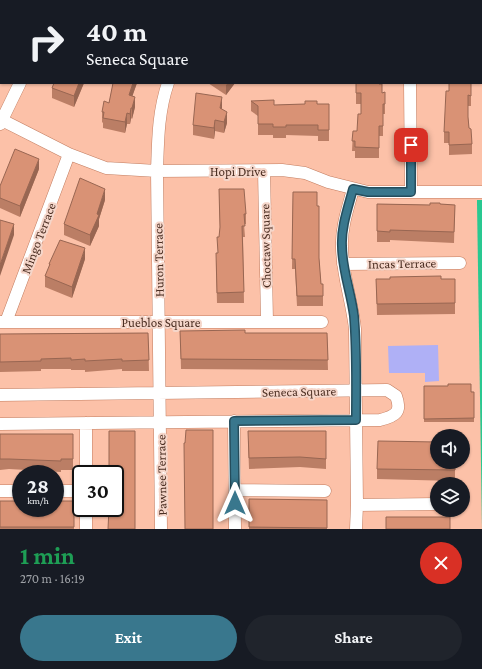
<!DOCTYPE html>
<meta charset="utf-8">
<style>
body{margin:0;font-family:"Crimson Pro",serif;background:#20242c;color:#f1f3f6;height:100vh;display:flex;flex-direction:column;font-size:15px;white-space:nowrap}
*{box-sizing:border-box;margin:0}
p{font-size:13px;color:#9ea1a6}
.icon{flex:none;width:22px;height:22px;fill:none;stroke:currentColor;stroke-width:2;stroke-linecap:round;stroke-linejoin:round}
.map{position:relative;height:529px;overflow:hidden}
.sheet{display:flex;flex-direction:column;background:#171b24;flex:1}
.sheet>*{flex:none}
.hud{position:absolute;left:0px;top:0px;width:482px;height:84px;box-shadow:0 1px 3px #0004;background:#171b24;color:#f1f3f6;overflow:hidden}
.controls{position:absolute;left:430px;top:429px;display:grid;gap:8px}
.controls a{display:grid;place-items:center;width:40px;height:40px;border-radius:50%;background:#171b24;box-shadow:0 1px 3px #0004;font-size:20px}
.speed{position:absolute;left:12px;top:465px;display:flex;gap:8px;font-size:20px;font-weight:700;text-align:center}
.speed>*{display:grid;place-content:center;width:52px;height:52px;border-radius:50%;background:#171b24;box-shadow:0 1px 3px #0004;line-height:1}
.speed small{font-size:10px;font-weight:400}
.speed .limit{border:2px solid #111;border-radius:6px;background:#fff;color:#111}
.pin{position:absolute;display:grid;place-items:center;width:34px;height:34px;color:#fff;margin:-17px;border-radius:8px;box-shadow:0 2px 6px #0006}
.me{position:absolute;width:44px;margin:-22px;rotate:0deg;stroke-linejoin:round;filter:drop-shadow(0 0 3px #0008)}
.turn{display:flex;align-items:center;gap:14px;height:84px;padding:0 20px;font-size:18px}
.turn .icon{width:52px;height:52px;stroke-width:2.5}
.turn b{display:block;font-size:28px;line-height:34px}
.round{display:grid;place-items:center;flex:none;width:42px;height:42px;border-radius:21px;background:#20242c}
.summary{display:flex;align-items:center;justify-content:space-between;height:68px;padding:0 20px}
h1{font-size:24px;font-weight:700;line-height:30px;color:#1e9e55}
.button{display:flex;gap:8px;margin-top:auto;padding:8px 20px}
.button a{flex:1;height:46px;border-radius:24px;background:#39778d;color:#fff;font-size:16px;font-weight:700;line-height:46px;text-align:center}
.button a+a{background:#20242c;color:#f1f3f6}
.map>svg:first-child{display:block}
.green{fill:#29c891}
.water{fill:#afb0f6}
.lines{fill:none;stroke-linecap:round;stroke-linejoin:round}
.minor-casing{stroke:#c27d60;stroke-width:13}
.minor{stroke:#fff;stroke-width:12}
.wall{fill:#bb7e65}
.shaded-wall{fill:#986652}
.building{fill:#d99275;stroke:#986652}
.route-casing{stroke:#254d5c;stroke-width:10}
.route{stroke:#39778d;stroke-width:7}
.labels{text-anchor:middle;stroke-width:4;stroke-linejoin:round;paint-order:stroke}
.street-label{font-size:13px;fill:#4c2f23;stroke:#f5d6ca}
</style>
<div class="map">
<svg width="482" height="529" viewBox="0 0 482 529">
<rect width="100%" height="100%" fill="#fcc1a8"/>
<path class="green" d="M477 200H482V529L477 203Z"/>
<path class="water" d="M438 345 439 381 425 382V373H389L388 346Z"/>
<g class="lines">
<defs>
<path id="minor" d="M409 0V1
M44 1V0
M232 1 233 0
M410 83 411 192
M2 120 69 154 106 168 157 171 282 170 305 173 328 182 368 192H482
M0 124 20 83
M264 171 267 321
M353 189C348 208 341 228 342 247 342 274 352 301 355 329L357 505 356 529
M343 264 460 263
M0 322H322
M6 322 69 154
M0 395 387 390 396 396C402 412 396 416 380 420L0 424
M234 421 235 529
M86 474V423
M235 490 325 491
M0 491H21
M55 491H81
M357 505 437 504
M86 508V529
M161 529 157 171C158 141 158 112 168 83"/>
</defs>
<use href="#minor" class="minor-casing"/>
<use href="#minor" class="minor"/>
</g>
<path class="wall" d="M84 83 74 107 52 98V88Z
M113 83H137L132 96 135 107 132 119 131 118 130 124H127L125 133 103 128V123L102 122V112L109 103Z
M208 83H235L226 95Z
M356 83 379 84 385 104V114H383V136H379V158H355V151H352L353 131H357L361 114V104H356Z
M471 83V106H468V117L469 128 472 144V154L449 155V143H444V132L449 91Z
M251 101 274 105 329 104V141H318V136L286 135V138H273V135H258V116L251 111Z
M222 109 227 123 224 133 215 131 214 139 193 135V125Z
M39 169 20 217 0 208V186Z
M219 189 246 214V224H244L245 237H243L244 303H217L216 264 218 253 220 230Z
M293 192 317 206 319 258 321 284H323V306H297L295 269H292Z
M105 200 99 219V226L90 246 64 235V224Z
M377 204 430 205 440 204 455 205 454 243 390 240V242H377Z
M85 259 72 298 45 287V276L49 269V264Z
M376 279H455V314L377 315Z
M180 331 245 333H327L328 370 181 369Z
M148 333 149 371H122V369L85 372V370H71V369H41V371L0 372V334Z
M424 386 474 392V422H424Z
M326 431V469L300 467 249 469 248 441Z
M0 434H73V470H61V472L9 469 0 470Z
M455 462V481L377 479V469Z
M249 499 327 500V529H249Z
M0 501H74V529H0Z"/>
<path class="shaded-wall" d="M187 0H195L194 1H187Z
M1 50V60L0 62V52Z
M79 83H84L74 107V96Z
M133 83H137L129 106V95Z
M228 83H235L226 95V85Z
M135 97V107L132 119V108Z
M222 97V108L220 118V108Z
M131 108V118L130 124V114Z
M227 112V123L224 133V122Z
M127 113V124L125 133V122Z
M215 120V131L214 139V128Z
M39 159V169L20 217V206Z
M105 189V200L99 219V226L90 246V235Z
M14 224V235L0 276V265Z
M85 248V259L72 298V287Z"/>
<path class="building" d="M0 0H11L10 1H1V50L0 52Z
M75 0H98V1H74Z
M149 0H177L176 1H148Z
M278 0H305V1H278Z
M357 0H381V1H354H357Z
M447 0H465V1H445Z
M54 83H79L74 96 52 88Z
M113 83H133L129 95 135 97 132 108H131L130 114 127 113 125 122 103 118 104 112H102L104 101 109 103Z
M356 83H379V84H382V93L385 92V104H383V126H379V148L355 147V141H352L353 131H357L358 114H361V93H356Z
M449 83H471V96L468 95V117L469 128 471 129 472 144 449 145V132H444L446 91H449Z
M196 93 222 97 220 108 227 112 224 122 215 120 214 128 193 125Z
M274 100V105L305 104V101H317V104H329V130H318V125H286V127H273V124H258V106L251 101Z
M15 149 39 159 20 206 0 198V186Z
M80 178 105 189 97 214 99 215 90 235 64 224Z
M219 189H244L246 214H244L245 226H242L244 292 217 293 216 253H218L217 237H219L220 227Z
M293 192H317V206H319V258L321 284H323V296H297L295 259H292Z
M430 203H440V204L455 205 454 232 390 230V232L377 231V204L430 205Z
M0 220 14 224 0 265Z
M60 240 85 248 72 287 45 276 50 264H49Z
M441 276V279H455V303L377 304 376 279H390V277Z
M245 330V333H327L328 360 181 359 180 331Z
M148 333 149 360 122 361V359L85 361V359L71 360V358L41 359V361L0 362V334Z
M448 384H471V392H474V418L424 419V386H448Z
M186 430H213V529H185L184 443H185Z
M109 431H135V529H108L109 508H115V474H109Z
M248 431H326V459L300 457 249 458Z
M0 434H73V459H61V461L9 459H0Z
M378 441 437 442V462H455V470L377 469Z
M249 499 327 500V528L249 527Z
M0 501H21V508H55V501H74V527H0Z
M386 517H450V529H386Z"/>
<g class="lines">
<defs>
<path id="route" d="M235 503 234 421 356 420C356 385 357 351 354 316 351 292 342 270 342 246 341 227 348 208 353 189L368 192H411V145"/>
</defs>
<use href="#route" class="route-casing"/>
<use href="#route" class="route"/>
</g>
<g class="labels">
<g class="street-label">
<text x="238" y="176">Hopi Drive</text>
<text transform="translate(38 238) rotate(-69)" y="5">Mingo Terrace</text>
<text transform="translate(265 246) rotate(-91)" y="5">Choctaw Square</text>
<text transform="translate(158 260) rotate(-91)" y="5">Huron Terrace</text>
<text transform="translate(402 263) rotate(-1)" y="5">Incas Terrace</text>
<text x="161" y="327">Pueblos Square</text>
<text transform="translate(299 391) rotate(-1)" y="5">Seneca Square</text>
<text transform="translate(161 475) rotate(-91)" y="5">Pawnee Terrace</text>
</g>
</g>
</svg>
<div class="controls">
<a><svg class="icon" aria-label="sound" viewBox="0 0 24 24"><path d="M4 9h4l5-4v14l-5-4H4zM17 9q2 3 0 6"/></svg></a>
<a><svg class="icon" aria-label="layers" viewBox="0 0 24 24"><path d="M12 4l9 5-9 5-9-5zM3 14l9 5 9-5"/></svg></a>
</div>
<div class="speed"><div>28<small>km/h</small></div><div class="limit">30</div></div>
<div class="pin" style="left:411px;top:145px;background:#d93025"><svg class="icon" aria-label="arrive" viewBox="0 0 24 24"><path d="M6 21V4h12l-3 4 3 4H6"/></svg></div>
<svg class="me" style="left:235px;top:503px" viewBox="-20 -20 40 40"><path d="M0-17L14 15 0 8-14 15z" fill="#39778d" stroke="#fff" stroke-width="4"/></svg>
<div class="hud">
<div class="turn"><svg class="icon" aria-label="right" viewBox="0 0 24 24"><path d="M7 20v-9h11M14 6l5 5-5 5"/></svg><div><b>40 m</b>Seneca Square</div></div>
</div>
</div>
<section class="sheet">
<div class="summary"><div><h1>1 min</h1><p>270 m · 16:19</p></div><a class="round" style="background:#d93025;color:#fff"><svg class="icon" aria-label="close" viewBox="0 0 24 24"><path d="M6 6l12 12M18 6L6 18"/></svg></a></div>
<div class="button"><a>Exit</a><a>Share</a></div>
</section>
